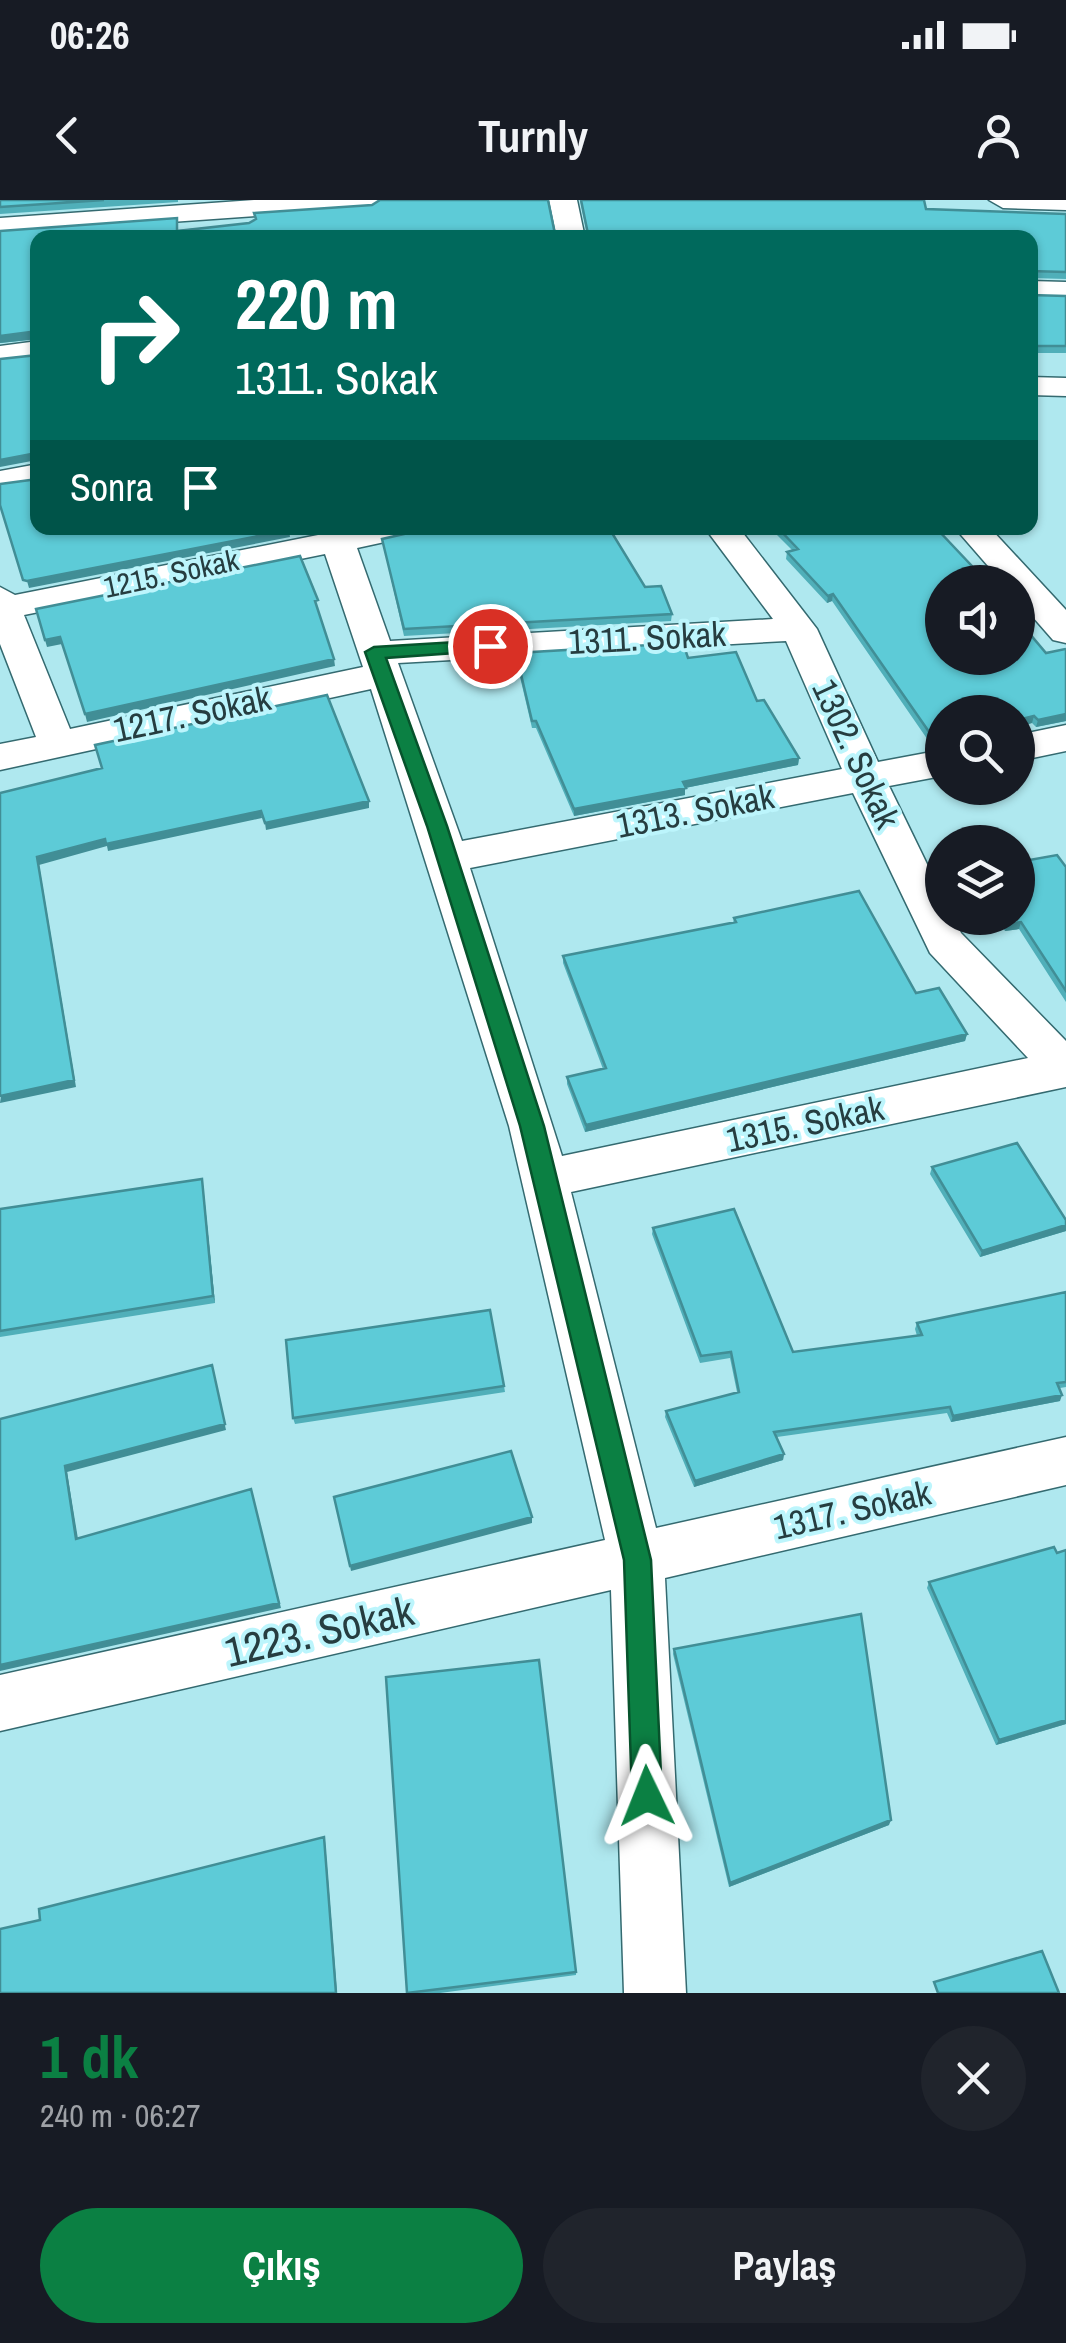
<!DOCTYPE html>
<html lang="tr">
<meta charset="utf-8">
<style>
body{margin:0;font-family:"Archivo Narrow",sans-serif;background:#20242c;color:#f1f3f6;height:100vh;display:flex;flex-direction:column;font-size:38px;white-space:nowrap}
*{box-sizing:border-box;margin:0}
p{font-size:32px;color:#9ea1a6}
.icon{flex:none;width:55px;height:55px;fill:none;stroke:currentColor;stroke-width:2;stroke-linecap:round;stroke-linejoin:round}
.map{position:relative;height:1793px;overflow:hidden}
.details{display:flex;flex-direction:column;background:#171b24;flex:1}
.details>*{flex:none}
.guide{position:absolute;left:30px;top:30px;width:1008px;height:305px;border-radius:20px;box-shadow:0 2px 8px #0004;background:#00695c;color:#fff;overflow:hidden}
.tools{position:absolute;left:925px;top:365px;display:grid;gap:20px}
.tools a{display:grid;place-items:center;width:110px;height:110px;border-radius:50%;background:#171b24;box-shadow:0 2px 8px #0004;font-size:50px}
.pin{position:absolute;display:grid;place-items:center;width:85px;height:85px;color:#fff;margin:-42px;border:5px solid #fff;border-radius:50%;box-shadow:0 2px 10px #0007}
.me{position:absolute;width:110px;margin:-55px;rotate:358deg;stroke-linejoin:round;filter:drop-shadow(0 0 8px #0008)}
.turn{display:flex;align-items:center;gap:35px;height:210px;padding:0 40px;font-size:45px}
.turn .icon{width:130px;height:130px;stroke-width:2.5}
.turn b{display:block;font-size:70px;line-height:85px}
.then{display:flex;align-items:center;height:95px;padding:0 40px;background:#0003;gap:20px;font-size:38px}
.round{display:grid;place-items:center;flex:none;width:105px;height:105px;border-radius:52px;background:#20242c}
.overview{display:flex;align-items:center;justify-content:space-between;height:170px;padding:0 40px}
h1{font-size:60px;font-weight:700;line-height:75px;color:#0b8043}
.action{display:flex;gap:20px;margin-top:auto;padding:20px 40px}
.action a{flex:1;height:115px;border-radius:60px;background:#0b8043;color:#fff;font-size:40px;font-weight:700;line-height:115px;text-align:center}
.action a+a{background:#20242c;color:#f1f3f6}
.status{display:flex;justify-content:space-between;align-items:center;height:70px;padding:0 50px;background:#171b24;direction:ltr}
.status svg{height:28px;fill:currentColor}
header{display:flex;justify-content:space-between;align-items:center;height:130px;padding:0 40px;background:#171b24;font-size:45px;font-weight:700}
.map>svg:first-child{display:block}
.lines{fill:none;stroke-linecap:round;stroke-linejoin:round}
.minor-casing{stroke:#346a70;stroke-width:3}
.minor{fill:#fff;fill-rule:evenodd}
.wall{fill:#50afb9}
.shaded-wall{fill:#418e96}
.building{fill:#5dcbd7;stroke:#418e96;stroke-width:2.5}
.route{fill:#0b8043;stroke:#07532c;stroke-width:2.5}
.labels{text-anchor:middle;stroke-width:8;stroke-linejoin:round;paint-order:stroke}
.far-street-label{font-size:30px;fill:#263d40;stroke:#bcf5fc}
.street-label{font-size:35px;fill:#263d40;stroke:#bcf5fc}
.near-street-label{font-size:42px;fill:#263d40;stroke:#bcf5fc}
</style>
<div class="status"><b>06:26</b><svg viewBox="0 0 49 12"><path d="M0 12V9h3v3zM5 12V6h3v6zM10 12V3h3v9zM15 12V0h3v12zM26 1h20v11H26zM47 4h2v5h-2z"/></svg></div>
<header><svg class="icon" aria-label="back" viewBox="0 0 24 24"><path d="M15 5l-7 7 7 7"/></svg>Turnly<svg class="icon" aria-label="person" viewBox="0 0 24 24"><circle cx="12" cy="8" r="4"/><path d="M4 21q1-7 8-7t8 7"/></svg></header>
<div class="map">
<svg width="1066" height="1793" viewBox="0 0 1066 1793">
<rect width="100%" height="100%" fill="#afe8ef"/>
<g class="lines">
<defs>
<path id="minor" d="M254 0H386L372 8 0 34V18Z
M549 0H577L585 38H557Z
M989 0H1066V10L1003 8Z
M1030 81 1066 82V100L1030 99Z
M38 141V159L0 164V146Z
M1030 177 1066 178V196L1030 195Z
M38 264V284L0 291V271Z
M316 328H422L417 335 357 348 390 441 773 419 705 328H739L817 429 878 562 942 550V576L889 586 942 695V718H954L961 733 1066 841V887L571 992 656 1328 1066 1237V1285L665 1378 686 1793H624L611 1390 0 1531V1475L605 1340 509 926 371 489 0 570V544L36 537 0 444V387L15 395 318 335ZM325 354 363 467 70 529 24 415ZM786 441 842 569 462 641 398 463ZM853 593 930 753 1028 858 562 956 470 668Z
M955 328H990L1066 410V443L1053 440 1018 400V382H1002Z
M1066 525V551L1018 561V535Z"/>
</defs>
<use href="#minor" class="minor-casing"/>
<use href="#minor" class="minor"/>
</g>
<path class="wall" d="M0 0H178V2L0 14Z
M380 0H548L555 34H587L580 0H924L926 9 1066 14V79L1030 78V38H38V139L0 143V31L177 18 178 30 249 23 256 19 254 13 372 5Z
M1030 95 1066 96V153H1030Z
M770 328H936L1046 453 1066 450V521L1036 527 1032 523 932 546 832 401 827 403 786 359 787 352 792 350Z
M417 331 645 387 672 414 671 421 404 436 382 339Z
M516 453 688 458 757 501 799 558 798 565 685 588V595L574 616 536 528H532L516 460Z
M1065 667H1066V802L1019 729 1005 731 996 718H1018Z
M734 718 916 793 967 834 965 841 585 932 567 884V877L603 869 563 763V756L733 723Z
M932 967 1066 1020V1031L980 1057 930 974Z
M203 985 215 1103 0 1137V1009Z
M653 1028 793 1152 917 1136 915 1129 917 1123 1066 1092V1187L1060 1188V1201L951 1222 947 1213 777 1237 784 1254 783 1260 694 1287 665 1217 666 1211 737 1192 730 1158 700 1163 652 1034Z
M504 1186 505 1192 295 1224 293 1218Z
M1066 1350V1524L996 1545 927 1388 929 1382Z
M674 1449 889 1625 729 1687 673 1454Z
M576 1772V1775L440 1793H407Z"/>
<path class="shaded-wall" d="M38 131V139L0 143V136Z
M36 253 37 260 0 267V260Z
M289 330 290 337 29 388 27 381Z
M833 394 832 401 827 403 828 396Z
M60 437 62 444 47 447 45 440Z
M334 459 335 466 87 522 85 514Z
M1066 514V521L1036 527 1038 520Z
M1034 516 1032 523 1018 527V520Z
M942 537V544L932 546 934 539Z
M799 558 798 565 685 588V595L574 616V609L683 582Z
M369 601V608L266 630 265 623Z
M261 611 262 618 108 651 107 646 39 665 76 887 0 903 37 657 105 639Z
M1021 722 1019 729 1005 731 1007 724Z
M967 834 965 841 585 932 586 925Z
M202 979 203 985 215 1103 213 1096Z
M1066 1025V1031L980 1057 982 1051Z
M212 1165 226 1230 67 1272 79 1345 76 1339 65 1266Z
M1062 1195 1060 1201 951 1222 953 1216Z
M784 1254 783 1260 694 1287 695 1281Z
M251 1289 281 1408 0 1471V1465Z
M532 1317V1323L351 1371 350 1366Z
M1066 1520V1524L996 1545 999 1540Z
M891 1620 889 1625 729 1687 730 1683Z
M324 1637 325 1641 337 1793H336Z"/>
<path class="building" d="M0 0H104L0 7Z
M380 0H548L555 34H588L581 0H924L926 9 1066 14V72L1030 71V38H38V131L0 136V31L177 18V31L249 23 256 19 254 13 372 5Z
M1030 95 1066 96V146H1030Z
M38 155V255L36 253 0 260V159Z
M38 279V328H288L289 330 27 381 23 380 0 305V284Z
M420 328H609L645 387 661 386 672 414 404 429 382 339 417 331Z
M778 328H936L987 382H942V458H1018V420L1046 453 1065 449 1066 450V514L1038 520 1034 516 1018 520V512H942V537L934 539 833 394 828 396 787 352 798 349Z
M300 356 318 400 315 401 334 459 85 514 60 437 45 440 36 409Z
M683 443 688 458 736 452 757 501 764 500 799 558 683 582 686 588 574 609 536 521H532L516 453Z
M327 495 369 601 265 623 261 611 106 644 105 639 37 657 74 880 0 896V593L102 568 95 545Z
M1057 655 1066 667V791L1021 722 1007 724 1003 718H1018V662Z
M859 691 916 793 939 788 967 834 586 925 567 877 606 868 563 756 736 722 734 718Z
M1017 943 1066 1020V1025L982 1051 932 967Z
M202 979 213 1096 0 1131V1009Z
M734 1009 793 1152 922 1135 917 1123 1066 1092V1182L1057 1183 1062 1195 953 1216 950 1207 774 1232 784 1254 695 1281 666 1211 739 1192 731 1152 701 1156 653 1028Z
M490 1110 504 1186 293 1218 286 1140Z
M212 1165 225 1224 65 1266 76 1339 251 1289 279 1403 0 1465V1219Z
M511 1251 532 1317 350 1366 334 1297Z
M1054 1347 1057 1353 1066 1350V1520L999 1540 929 1382Z
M861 1414 891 1620 730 1683 674 1449Z
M539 1460 576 1772 407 1793 386 1477Z
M324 1637 336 1793H0V1729L40 1720 39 1709Z
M1042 1751 1059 1793H938L934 1782Z"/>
<path class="route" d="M490 440 499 446 497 450 386 458 447 626 544 926 651 1360 662 1596 658 1607 647 1611 637 1607 632 1596 624 1360 520 926 427 626 365 452 374 447Z"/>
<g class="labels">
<g class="far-street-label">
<text transform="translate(171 374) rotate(-12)" y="10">1215. Sokak</text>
</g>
<g class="street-label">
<text transform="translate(647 438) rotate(-3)" y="12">1311. Sokak</text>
<text transform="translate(192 514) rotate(-12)" y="12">1217. Sokak</text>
<text transform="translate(856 554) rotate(65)" y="12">1302. Sokak</text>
<text transform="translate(695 611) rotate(-11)" y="12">1313. Sokak</text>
<text transform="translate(805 924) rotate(-12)" y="12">1315. Sokak</text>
<text transform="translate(852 1310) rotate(-13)" y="12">1317. Sokak</text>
</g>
<g class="near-street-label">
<text transform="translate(319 1431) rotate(-13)" y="15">1223. Sokak</text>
</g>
</g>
</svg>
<div class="tools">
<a><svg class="icon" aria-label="sound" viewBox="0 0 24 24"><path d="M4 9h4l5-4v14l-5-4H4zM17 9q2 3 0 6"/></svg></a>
<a><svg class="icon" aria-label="search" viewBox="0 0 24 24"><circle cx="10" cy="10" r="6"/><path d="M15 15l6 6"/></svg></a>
<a><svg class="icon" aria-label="layers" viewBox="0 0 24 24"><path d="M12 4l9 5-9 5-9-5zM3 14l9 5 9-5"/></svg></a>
</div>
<div class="pin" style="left:490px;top:446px;background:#d93025"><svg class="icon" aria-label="arrive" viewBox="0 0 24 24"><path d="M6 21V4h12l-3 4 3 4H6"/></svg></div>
<svg class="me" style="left:647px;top:1596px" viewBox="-20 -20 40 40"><path d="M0-17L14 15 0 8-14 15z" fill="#0b8043" stroke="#fff" stroke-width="4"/></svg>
<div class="guide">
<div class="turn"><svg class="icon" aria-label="right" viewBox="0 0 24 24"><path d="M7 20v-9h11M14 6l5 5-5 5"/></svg><div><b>220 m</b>1311. Sokak</div></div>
<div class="then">Sonra<svg class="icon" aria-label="arrive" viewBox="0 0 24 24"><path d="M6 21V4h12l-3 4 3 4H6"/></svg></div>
</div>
</div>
<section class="details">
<div class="overview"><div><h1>1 dk</h1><p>240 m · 06:27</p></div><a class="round"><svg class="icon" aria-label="close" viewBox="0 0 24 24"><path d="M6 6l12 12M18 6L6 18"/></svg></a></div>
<div class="action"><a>Çıkış</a><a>Paylaş</a></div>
</section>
